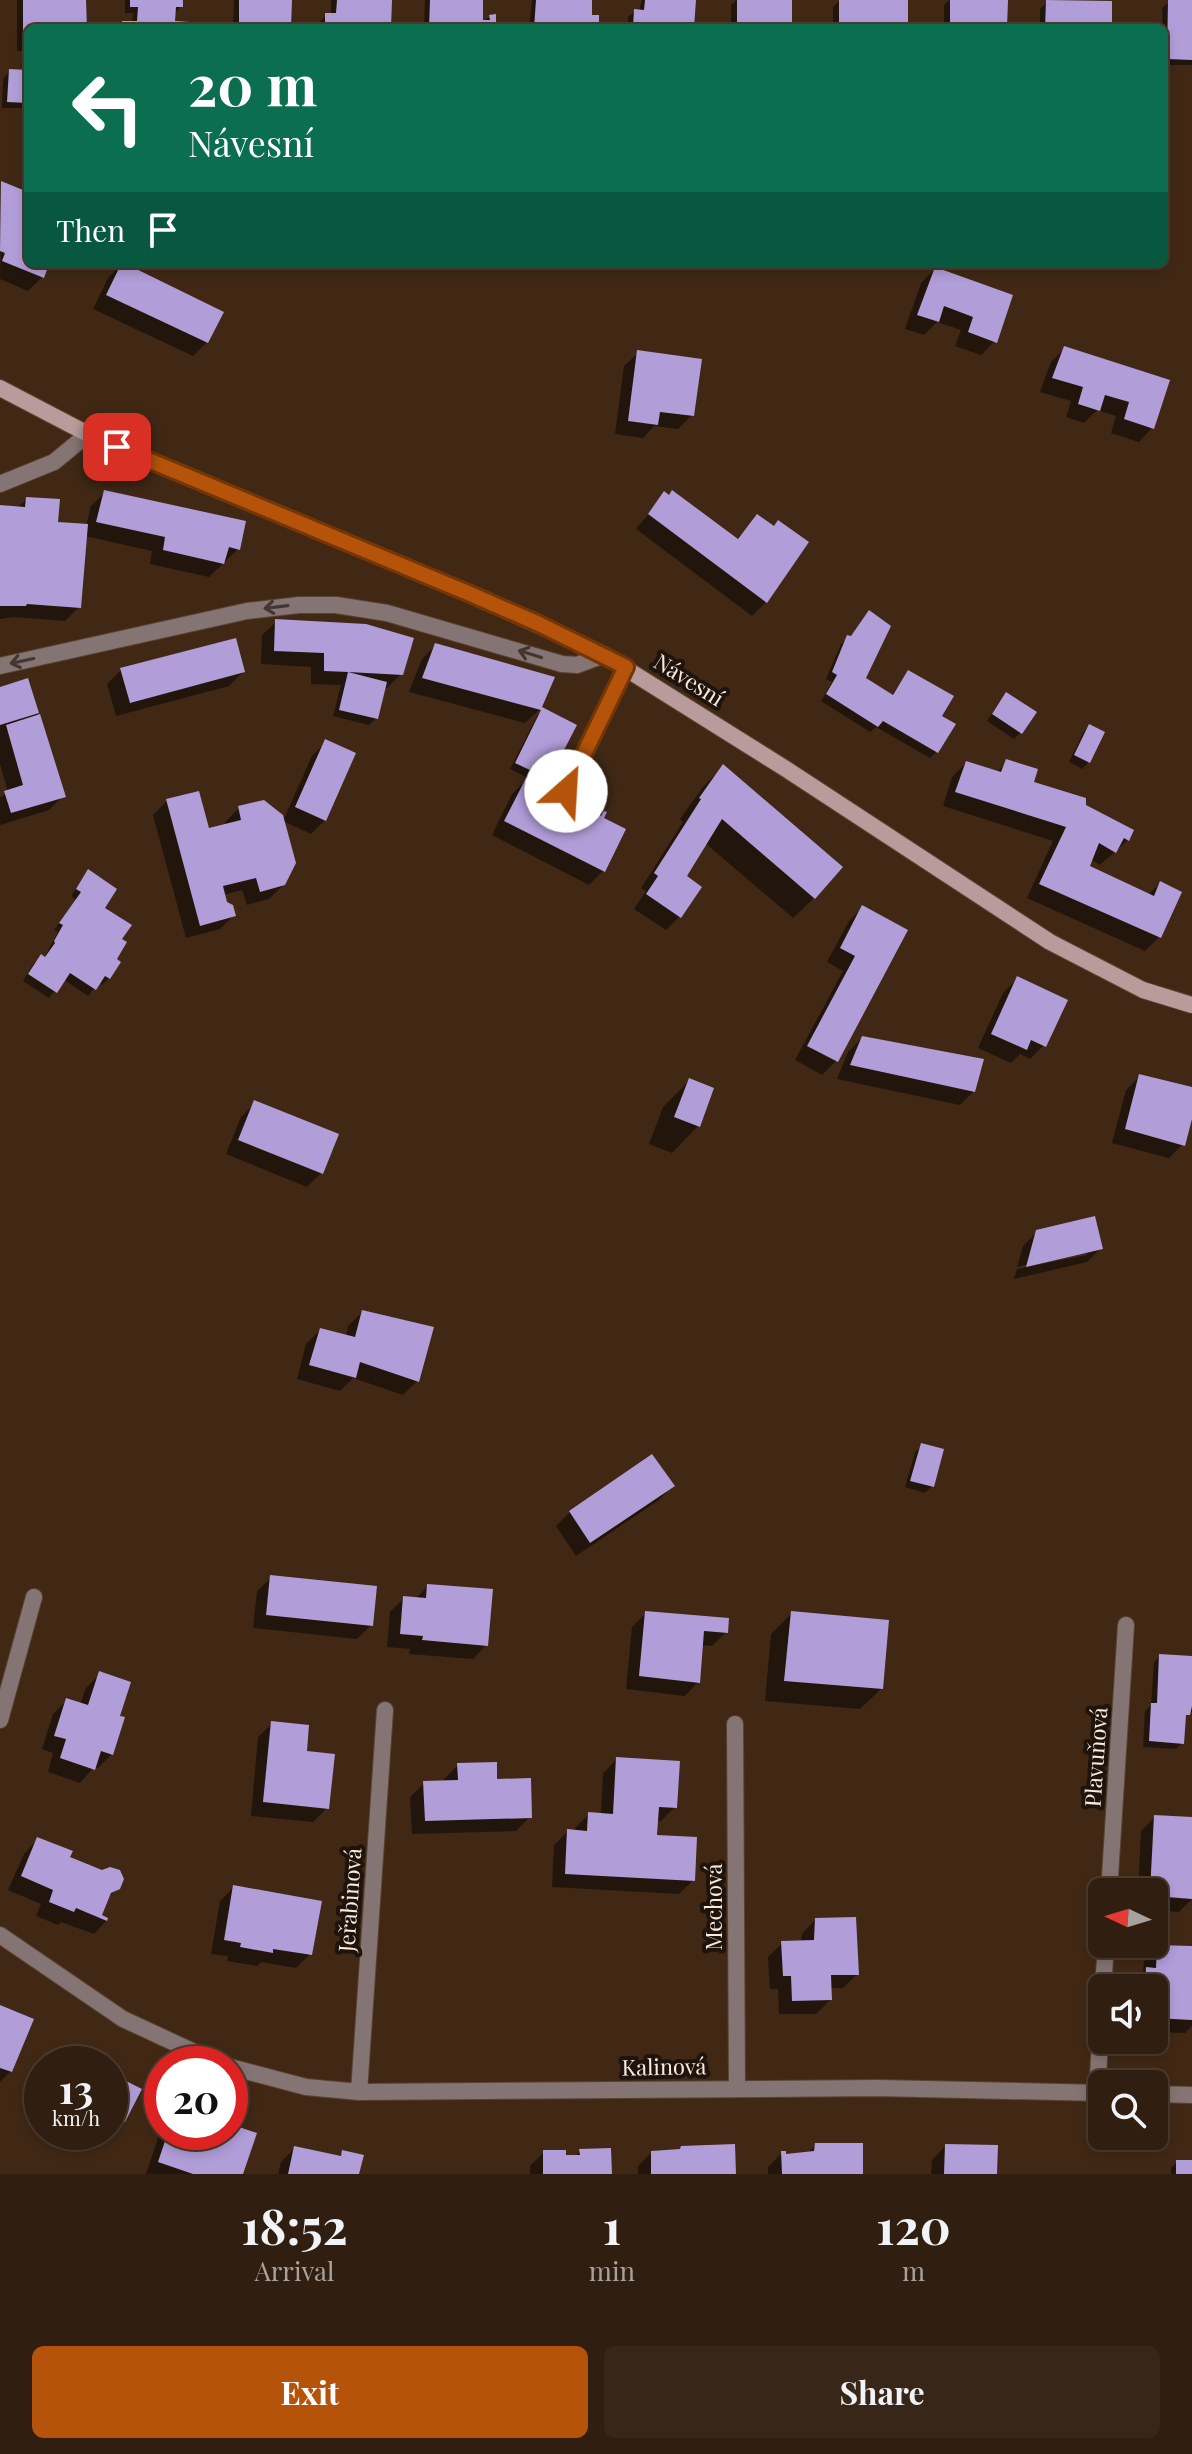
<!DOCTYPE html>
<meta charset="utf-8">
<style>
body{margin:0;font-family:"Playfair Display",serif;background:#382719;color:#f1f3f6;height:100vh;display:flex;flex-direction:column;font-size:30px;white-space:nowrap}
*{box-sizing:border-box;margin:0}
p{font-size:26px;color:#a8a29f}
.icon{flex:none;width:44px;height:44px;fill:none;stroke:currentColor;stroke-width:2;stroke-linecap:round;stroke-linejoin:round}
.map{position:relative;height:2174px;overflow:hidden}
.side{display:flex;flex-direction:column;background:#301e10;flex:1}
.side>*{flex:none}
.hud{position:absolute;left:24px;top:24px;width:1144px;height:244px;border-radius:12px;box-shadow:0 4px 12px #0003,0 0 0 2px #4b3c30;background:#0b6e4f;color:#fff;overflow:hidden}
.needle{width:52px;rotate:274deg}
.buttons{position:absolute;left:1088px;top:1878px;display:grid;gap:16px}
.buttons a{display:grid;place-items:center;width:80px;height:80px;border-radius:12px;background:#301e10;box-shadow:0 4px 12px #0003,0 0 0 2px #4b3c30;font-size:40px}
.speed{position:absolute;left:24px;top:2046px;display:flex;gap:16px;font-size:40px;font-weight:700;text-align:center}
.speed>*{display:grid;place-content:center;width:104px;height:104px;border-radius:50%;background:#301e10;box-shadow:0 4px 12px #0003,0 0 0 2px #4b3c30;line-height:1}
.speed small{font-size:20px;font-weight:400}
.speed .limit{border:12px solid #d22;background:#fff;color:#111}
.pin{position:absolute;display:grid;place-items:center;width:68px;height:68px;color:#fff;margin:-34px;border-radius:16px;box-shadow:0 4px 12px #0006}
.me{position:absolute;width:88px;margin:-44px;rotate:26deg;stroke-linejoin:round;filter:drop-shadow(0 0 6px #0008)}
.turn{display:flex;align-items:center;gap:28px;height:168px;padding:0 32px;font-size:36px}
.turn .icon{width:104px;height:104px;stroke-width:2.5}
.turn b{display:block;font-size:56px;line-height:68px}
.then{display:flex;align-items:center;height:76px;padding:0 32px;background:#0003;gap:16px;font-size:30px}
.eta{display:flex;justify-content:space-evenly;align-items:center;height:136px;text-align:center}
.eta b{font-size:48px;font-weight:700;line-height:56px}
.primary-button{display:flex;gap:16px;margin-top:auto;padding:16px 32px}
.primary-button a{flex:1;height:92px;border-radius:12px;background:#b45309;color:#fff;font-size:32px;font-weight:700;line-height:92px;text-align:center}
.primary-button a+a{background:#382719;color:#f1f3f6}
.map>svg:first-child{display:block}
.shadow{fill:#0007}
.building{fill:#b19dd8}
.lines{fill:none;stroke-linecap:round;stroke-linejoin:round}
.lane-casing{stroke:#5a4331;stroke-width:18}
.street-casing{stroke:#5a4331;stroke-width:18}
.secondary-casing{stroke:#5a4331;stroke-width:18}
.lane{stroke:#857474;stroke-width:16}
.street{stroke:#857474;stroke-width:16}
.secondary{stroke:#b79c9b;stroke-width:16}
.oneway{stroke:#433630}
.route-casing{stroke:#753606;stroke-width:20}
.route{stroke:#b45309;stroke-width:14}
.labels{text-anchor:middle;stroke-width:8;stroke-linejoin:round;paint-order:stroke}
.street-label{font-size:22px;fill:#fbebdf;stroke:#1f140c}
</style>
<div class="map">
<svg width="1192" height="2174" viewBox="0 0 1192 2174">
<rect width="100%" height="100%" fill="#402815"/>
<path class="shadow" d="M17 0H84L85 28H28V51H17Z
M125 0H181V6L175 13 173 23 188 28H118L122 23H132L133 13H125Z
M234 0H290L289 28H233Z
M331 0H390L389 28H319L320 22 326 15H331Z
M425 0H481V22L490 17 494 28H424Z
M532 0H590V17L597 28H529Z
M642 0H694L692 28H628V17L635 11H639Z
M736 0H790V28H731V5Z
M840 0 906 28H833V7Z
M949 0H1006L1005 28H944V5Z
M1047 2 1110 28H1040V9Z
M1169 2H1192V65H1164L1162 8Z
M10 71 28 72V108H2L3 78Z
M2 183 28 194V264H47L42 277 28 291 0 279Z
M122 264 207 342 193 356 93 309 108 278Z
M935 269 995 341 981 355 955 346 961 330 937 322 924 335 905 329 921 283Z
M1065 348 1168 381 1152 428 1139 442 1111 433 1116 416 1097 410 1084 423 1066 417 1071 401 1040 392 1051 362Z
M638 353 692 415 678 429 654 426 643 438 615 434 624 366Z
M105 492 238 549 209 577 150 564 152 551 85 536 79 607 65 621 13 617 0 619V507L17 508 27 499 56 524 86 526 91 506Z
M665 494 736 540 757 517 773 528 806 542 766 602 752 616 636 529Z
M863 619V679L891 696 908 672 940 717 937 751 930 758 876 727 870 732 821 701 832 682 826 679 841 644 850 638Z
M276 622 401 674 387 688H383L376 718 369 725 333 716 341 685 311 684V667L261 664 262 635Z
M436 645 552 678 539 710 525 723 409 692 422 659Z
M121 670 243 672 229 686 116 716 107 684Z
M27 681 63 796 49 810 0 825V798L8 792 0 764V689Z
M1000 701 1021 732 1014 739 987 721Z
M543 710 547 777 538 787 603 871 589 885 492 835 512 794 528 778 510 769 537 716Z
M1089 726V762L1082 769 1069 762 1083 733Z
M326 742 325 820 311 834 283 821 312 756Z
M1007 762 1031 783 1084 806 1128 840 1100 865 1090 859 1087 868 1148 895 1160 883 1159 937 1145 951 1027 898 1053 841 943 806 952 777 966 763 996 773Z
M723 767 814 898 793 918 705 843 684 877 680 916 666 930 634 909 646 891 641 888 683 822 680 819 703 787Z
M167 801 208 830 226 826 225 822 239 808 284 884 269 899 247 905 242 890 223 895 234 915 220 929 186 938 153 815Z
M88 872 120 940 109 978 102 985 99 982 88 996 63 979 49 998 23 981 34 963 41 957 44 958 58 932 54 930 76 900 71 896Z
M862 908 906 931 836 1061 822 1075 795 1060 843 971 827 962 849 921Z
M1017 979 1044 1045 1030 1059 1020 1054 1011 1063 978 1048 1003 993Z
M862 1038 974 1091 960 1105 837 1079 848 1052Z
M1140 1076 1192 1089V1112L1183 1144 1169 1158 1112 1143 1126 1090Z
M690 1080 698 1126 672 1153 649 1144 663 1107Z
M255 1103 321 1173 307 1187 226 1154 241 1117Z
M1037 1232 1101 1248 1087 1262 1014 1279 1017 1269 1087 1255V1250L1017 1267 1023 1246Z
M362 1312 417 1381 403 1395 353 1378 340 1391 297 1379 306 1344 320 1330 346 1337 348 1326Z
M922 1446 932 1486 925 1493 905 1487 915 1452Z
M652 1457 672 1486 659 1500 576 1556 556 1526 570 1512Z
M271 1578 371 1625 357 1639 253 1628 257 1591Z
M428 1586 486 1645 473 1659 409 1654 410 1649 387 1647 390 1612 404 1598 415 1599Z
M646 1613 726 1632 712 1646 701 1645 698 1682 685 1696 626 1689 632 1627Z
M791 1614 881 1689 860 1709 765 1701 771 1634Z
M1160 1656 1192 1658V1712H1188L1184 1718 1182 1743 1176 1749 1143 1747 1145 1711 1151 1705 1154 1662Z
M100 1674 117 1717 112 1754 98 1768 94 1767 80 1783 48 1772 53 1753 42 1749 53 1714 67 1700 80 1704 86 1688Z
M272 1724 305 1753 327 1808 313 1822 251 1816 258 1737Z
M617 1759 675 1807 661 1821 656 1820 655 1837 693 1880 679 1894 552 1887 554 1845 568 1831 574 1832 575 1828 589 1814 601 1815 603 1773Z
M458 1765 495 1781 530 1817 516 1831 412 1834 410 1797 424 1783H444V1779Z
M1155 1817 1192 1819V1899L1179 1912 1154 1910V1892H1138L1141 1831Z
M37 1840 118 1887 107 1899 100 1916 107 1920 94 1934 61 1922 58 1925 36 1916 41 1904 8 1890 24 1854Z
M234 1887 310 1954 296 1968 261 1962 257 1966 227 1961 228 1956 211 1954 220 1901Z
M815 1920 857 1974 843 1988H830V2000L816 2014H779L778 1989H770L768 1957 782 1943 801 1942 802 1934Z
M1158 1947 1192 1948V2026L1185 2033 1154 2032V1988H1132L1133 1983 1143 1973 1144 1961Z
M0 2007 11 2071 0 2082Z
M110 2075 139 2090 123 2121 109 2135 103 2132H110Z
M42 2084V2117L29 2110Z
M162 2126V2132H230V2127L241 2174H146Z
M816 2145 861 2174H768V2167L782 2153 784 2156 809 2152Z
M945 2146 995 2174H931L932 2160Z
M295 2148 338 2157 343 2153 357 2174H278L281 2162Z
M580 2151 610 2174H530V2166L544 2152 564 2157H575Z
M652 2152 734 2174H638V2166Z
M1177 2162H1192V2174H1171V2168Z"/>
<path class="building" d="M23 0H86L87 28H28V45H23Z
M130 0H183V7H176L175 21 190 22V28H122V21H137L138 7H130Z
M239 0H292L291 28H239Z
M337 0H392L391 28H325V13H336Z
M430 0H483V20H490L489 15 496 14V28H429Z
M536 0H592V15H599V28H534Z
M645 0H696L694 28 633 27 634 9 644 10Z
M737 0H792V28H737Z
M839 0H908V28H839Z
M950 0H1008L1007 28H950Z
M1046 0 1112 1V28H1045Z
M1168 0H1192V60L1167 59Z
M9 69 28 70V103L7 102Z
M1 181 28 192V264H49L44 278 2 261 5 253 0 251Z
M121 264H126L224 312 208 343 106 295Z
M935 267 1013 295 997 343 968 332 973 317 944 306 939 322 917 315Z
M1064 346 1170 380 1154 429 1124 419 1129 402 1105 395 1100 411 1078 404 1083 387 1052 378Z
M637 350 702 359 694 416 660 412 658 425 628 421Z
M104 490 246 521 240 550 229 547 224 564 163 550 165 537 96 522Z
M672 490 738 539 757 514 774 526 778 520 809 542 767 603 648 514 664 491 669 495Z
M26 497 60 499 58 522 88 524 81 608 27 604 26 606H0V505L25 507Z
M869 610 891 626 866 678 893 695 908 670 954 696 942 716 956 724 938 753 883 721 878 727 826 694 837 675 832 672 847 635 851 636Z
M275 619 366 624 414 638 403 675 348 672 387 682 378 719 339 710 348 672 324 671V653L274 651Z
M236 638 245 672 130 703 120 668Z
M435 643 555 677 542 707 577 725 549 779 515 763 541 710 422 678Z
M28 678 39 713 0 725V687Z
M1006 692 1037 712 1022 734 992 714Z
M40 714 66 797 11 813 4 791 23 785 6 725Z
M1089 724 1105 732 1090 763 1074 755Z
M325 739 356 753 326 821 295 807Z
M1006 759 1038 769 1034 782 1086 798V805L1134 830 1129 841 1124 838 1116 853 1099 843 1090 866 1154 896 1160 881 1182 892 1161 938 1039 884 1066 827 955 792 966 761 1001 772Z
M723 764 843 867 815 899 722 819 687 876 702 887 681 918 646 894 658 876 654 873 701 799 699 798Z
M526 778 601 816 604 811 607 812 604 818 626 829 605 872 504 821Z
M199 791 209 828 241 820 238 806 264 800 283 815 296 863 285 885 260 892 256 878 223 886 227 902 233 905 236 916 200 926 166 799Z
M88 869 117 889 105 908 132 925 122 939 127 942 117 959 121 962 110 979 105 976 96 990 70 973 57 993 28 974 41 954 45 957 55 943 54 941 63 925 59 923 81 892 76 889Z
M862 905 908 930 838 1062 807 1046 855 956 840 948Z
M1017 976 1068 1000 1046 1047 1031 1040 1027 1050 991 1034Z
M862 1036 984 1059 975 1092 850 1065Z
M1139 1074 1192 1087V1119L1185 1146 1125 1129Z
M689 1078 714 1088 700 1127 674 1117Z
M254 1100 339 1134 323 1174 238 1140Z
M1095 1216 1103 1249 1026 1267 1036 1230Z
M362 1310 434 1327 419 1382 360 1362 356 1378 309 1365 320 1328 355 1337Z
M921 1443 944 1449 934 1487 910 1481Z
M652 1454 675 1486 590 1543 569 1511Z
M270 1575 377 1586 373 1626 266 1615Z
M427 1584 493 1589 488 1646 422 1640 423 1636 400 1634 403 1596 426 1598Z
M645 1611 729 1618 728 1633 704 1631 700 1683 639 1676Z
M791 1611 889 1620 883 1689 784 1681Z
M1159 1654 1192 1656V1706L1190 1715H1186L1184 1744 1149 1741 1151 1703H1157Z
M99 1671 131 1682 120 1716 125 1717 113 1755 101 1751 95 1770 60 1758 66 1739 54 1736 66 1698 88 1705Z
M271 1721 309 1725 307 1751 335 1754 329 1809 263 1802Z
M616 1757 680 1761 677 1808 659 1807 657 1835 697 1837 695 1881 565 1874 567 1829 587 1831 588 1812 613 1814Z
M497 1762V1779L531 1778 532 1818 425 1821 423 1781 458 1780 457 1763Z
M1154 1815 1192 1817V1899L1154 1896V1892H1150Z
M37 1837 73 1851 70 1857 102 1870 110 1867 120 1870 124 1879 120 1889 111 1893 102 1915 108 1918 107 1921 76 1908 74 1912 49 1902 53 1890 21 1876Z
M233 1885 322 1901 312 1955 273 1949V1953L240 1947 241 1943 224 1940Z
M856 1917 859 1975H831L832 2000 792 2001 791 1976H783L781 1941 814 1940 815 1918Z
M1157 1945 1192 1946V2020L1154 2018V1988H1145L1146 1967 1156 1968Z
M0 2005 34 2019 12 2072 0 2068Z
M64 2050 92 2064H57Z
M110 2073 142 2089 125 2122 110 2115Z
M230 2124 257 2133 243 2174H193L158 2162 168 2132H230Z
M815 2143H863V2174H782L781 2151H786V2154L814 2151Z
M735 2144 736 2174H651V2151L680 2149 681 2146Z
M945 2144 998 2145 997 2174H944Z
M294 2146 341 2156 342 2150 364 2155 359 2174H288Z
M611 2148 612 2174H543V2150H566V2155H580L579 2149Z
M1176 2160H1192V2174H1176Z"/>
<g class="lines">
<defs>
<path id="lane" d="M566 791 626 667"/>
<path id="street" d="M0 484 54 462 88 434
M0 666 247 611 299 605H336L387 613 562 664 577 665 604 655
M0 1720 34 1597
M735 1724 737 2089
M1109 1892 1126 1625
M0 1935 123 2019 220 2064
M1103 1988 1106 1944
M230 2067 306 2087 359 2092 878 2088 1102 2093
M359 2092 385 1710
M1097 2093 1102 2006
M1154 2094 1192 2095"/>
<path id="secondary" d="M0 388 88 434 468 593 604 655 786 769 1050 942 1143 990 1192 1005"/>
</defs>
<use href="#lane" class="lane-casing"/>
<use href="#street" class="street-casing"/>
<use href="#secondary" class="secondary-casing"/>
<use href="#lane" class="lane"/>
<use href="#street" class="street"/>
<use href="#secondary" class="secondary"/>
</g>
<defs><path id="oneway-shaft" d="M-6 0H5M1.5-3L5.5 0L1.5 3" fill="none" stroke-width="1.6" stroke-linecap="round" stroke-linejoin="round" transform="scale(2)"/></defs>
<g class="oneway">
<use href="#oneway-shaft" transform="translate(276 607) rotate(173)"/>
<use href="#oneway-shaft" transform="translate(530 654) rotate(-163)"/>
<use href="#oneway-shaft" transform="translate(22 661) rotate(168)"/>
</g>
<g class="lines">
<defs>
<path id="route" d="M117 447 468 593 539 624 626 667 566 791"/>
</defs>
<use href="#route" class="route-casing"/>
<use href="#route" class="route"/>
</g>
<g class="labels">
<g class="street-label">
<text transform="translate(689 680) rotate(32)" y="8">Návesní</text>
<text transform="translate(1096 1757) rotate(-86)" y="8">Plavuňová</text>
<text transform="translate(350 1900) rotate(-86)" y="8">Jeřabinová</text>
<text transform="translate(714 1907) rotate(-90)" y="8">Mechová</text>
<text transform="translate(664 2067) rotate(-1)" y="8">Kalinová</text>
</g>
</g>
</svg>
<div class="buttons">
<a><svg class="needle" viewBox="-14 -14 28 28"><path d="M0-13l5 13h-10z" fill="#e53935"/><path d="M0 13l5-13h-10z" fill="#a8a29f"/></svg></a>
<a><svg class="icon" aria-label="sound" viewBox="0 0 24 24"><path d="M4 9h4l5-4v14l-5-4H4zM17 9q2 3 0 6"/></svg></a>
<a><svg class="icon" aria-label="search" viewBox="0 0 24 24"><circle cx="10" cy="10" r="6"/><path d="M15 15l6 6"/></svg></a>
</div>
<div class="speed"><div>13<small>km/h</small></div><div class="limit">20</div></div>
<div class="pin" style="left:117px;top:447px;background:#d93025"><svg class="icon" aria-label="arrive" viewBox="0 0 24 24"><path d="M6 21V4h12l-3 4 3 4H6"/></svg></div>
<svg class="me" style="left:566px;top:791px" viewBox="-20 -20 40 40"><circle r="19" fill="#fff"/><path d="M0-13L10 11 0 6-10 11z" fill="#b45309"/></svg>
<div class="hud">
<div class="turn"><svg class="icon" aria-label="left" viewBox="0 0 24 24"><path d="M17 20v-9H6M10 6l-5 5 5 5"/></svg><div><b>20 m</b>Návesní</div></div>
<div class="then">Then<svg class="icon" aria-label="arrive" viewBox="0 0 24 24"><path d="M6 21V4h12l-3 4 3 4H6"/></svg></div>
</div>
</div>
<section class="side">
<div class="eta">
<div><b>18:52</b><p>Arrival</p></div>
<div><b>1</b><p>min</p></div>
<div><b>120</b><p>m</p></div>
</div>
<div class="primary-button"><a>Exit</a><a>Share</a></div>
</section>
